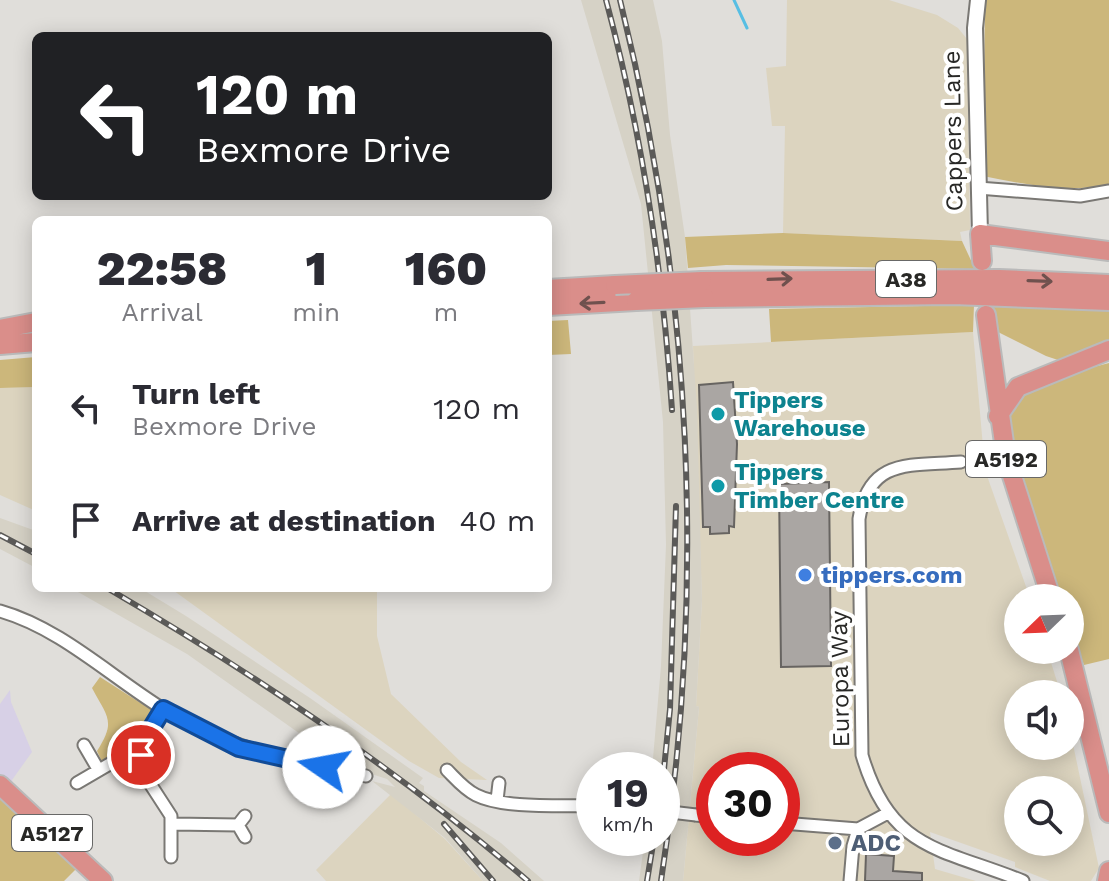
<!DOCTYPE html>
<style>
body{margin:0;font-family:"Work Sans",sans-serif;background:#f2f2f3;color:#2b2b33;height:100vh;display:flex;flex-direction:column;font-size:30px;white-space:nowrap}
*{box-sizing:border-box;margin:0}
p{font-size:26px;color:#7c7c81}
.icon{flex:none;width:44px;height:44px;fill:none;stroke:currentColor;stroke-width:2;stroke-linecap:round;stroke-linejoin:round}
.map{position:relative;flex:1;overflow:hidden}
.details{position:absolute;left:32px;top:216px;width:520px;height:376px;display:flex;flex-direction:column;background:#fff;border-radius:12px;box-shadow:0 4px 20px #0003}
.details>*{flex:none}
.banner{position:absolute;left:32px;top:32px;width:520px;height:168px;border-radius:12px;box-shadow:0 4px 20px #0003;background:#202124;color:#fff;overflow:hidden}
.needle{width:52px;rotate:247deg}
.tools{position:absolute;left:1004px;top:584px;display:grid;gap:16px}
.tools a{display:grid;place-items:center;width:80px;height:80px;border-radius:50%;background:#fff;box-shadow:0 4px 20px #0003;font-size:40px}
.speed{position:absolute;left:576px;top:752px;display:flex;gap:16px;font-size:40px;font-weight:700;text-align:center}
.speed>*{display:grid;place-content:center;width:104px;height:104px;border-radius:50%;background:#fff;box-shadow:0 4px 20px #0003;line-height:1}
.speed small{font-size:20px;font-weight:400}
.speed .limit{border:12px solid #d22;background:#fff;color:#111}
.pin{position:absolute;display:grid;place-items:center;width:68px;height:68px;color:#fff;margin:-34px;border:4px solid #fff;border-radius:50%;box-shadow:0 2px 8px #0007}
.me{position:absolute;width:88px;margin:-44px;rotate:282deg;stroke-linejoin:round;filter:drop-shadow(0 0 6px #0008)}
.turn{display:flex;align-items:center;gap:28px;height:168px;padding:0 32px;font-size:36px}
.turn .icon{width:104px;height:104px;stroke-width:2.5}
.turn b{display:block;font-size:56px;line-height:68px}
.eta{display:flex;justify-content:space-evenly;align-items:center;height:136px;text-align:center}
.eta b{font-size:48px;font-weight:800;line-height:56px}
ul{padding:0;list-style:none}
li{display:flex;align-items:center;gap:24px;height:112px;padding:0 32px}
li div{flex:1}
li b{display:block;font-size:30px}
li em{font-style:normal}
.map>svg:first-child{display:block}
.commercial{fill:#d7d0e6}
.industrial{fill:#dcd4bf;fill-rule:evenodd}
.built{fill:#d6d2c6}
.green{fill:#ccb77b}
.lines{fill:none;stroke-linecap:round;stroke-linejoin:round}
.stream{stroke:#57bee3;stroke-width:3}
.building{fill:#aaa6a3;stroke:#676461;stroke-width:2}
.minor-casing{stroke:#7a7874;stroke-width:15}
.tertiary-casing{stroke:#7a7874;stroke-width:18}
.trunk-casing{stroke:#bababa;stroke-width:22}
.minor{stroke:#fff;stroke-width:11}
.tertiary{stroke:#fff;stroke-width:14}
.trunk{stroke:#da8e8a;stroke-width:18}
.rail-casing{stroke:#5b5a58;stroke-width:6}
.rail{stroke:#fff;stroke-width:3;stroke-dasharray:9;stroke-linecap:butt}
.minor-bridge-casing{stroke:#7a7874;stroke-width:15;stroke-linecap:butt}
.trunk-bridge-casing{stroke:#bababa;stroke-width:22;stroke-linecap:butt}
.minor-bridge{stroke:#fff;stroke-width:11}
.trunk-bridge{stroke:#da8e8a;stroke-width:18}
.oneway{stroke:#6f514e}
.route-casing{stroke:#114b97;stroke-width:20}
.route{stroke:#1a73e8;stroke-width:14}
.culture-dot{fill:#0f9aa8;stroke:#fff;stroke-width:3}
.shop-dot{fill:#3f7fe0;stroke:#fff;stroke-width:3}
.service-dot{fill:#5c6f8a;stroke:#fff;stroke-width:3}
.labels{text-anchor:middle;stroke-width:8;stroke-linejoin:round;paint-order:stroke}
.shield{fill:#fff;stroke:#686867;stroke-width:2}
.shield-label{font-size:22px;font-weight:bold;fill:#282826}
.street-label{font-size:24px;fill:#282826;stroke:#fff}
.culture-label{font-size:24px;font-weight:bold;fill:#0d838f;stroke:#fff;text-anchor:start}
.shop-label{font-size:24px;font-weight:bold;fill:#366cbe;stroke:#fff;text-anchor:start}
.service-label{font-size:24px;font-weight:bold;fill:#4e5e75;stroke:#fff;text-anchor:start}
</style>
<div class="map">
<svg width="1109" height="881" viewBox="0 0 1109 881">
<rect width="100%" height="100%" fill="#e0deda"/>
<path class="commercial" d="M10 690 11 702 32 752 12 780 16 792 0 776V704Z"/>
<path class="industrial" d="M787 0H889L937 15 958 28 967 39 970 230 960 232 962 241 783 233 785 126H772L766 68 786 66Z
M973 332 985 470 1030 598H1018V650H1047L1061 694H1018V746H1070V730L1099 868 1091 881H1050L1015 867V862L930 832 935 869 976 881H683L699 707 696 706 702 600 693 346ZM714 770H782V838H714ZM1018 790H1070V842H1018Z
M36 387V511L0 495V388Z
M170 588H377V636L391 694 461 762 487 780 439 778 409 761Z
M391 794 445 839 483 881H326L316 870Z"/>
<path class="built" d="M581 0H653L662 41 670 135 685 237 697 408 702 600 696 706 699 707 683 881H639L645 838H662V770H652L661 666 666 545 663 422 641 204Z
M0 518 36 531V568L0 549Z
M71 588H140L186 616 310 698 423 778 419 783 424 786V791L501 843 544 881H483L445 838 372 781 395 787 387 779 356 769 313 743 187 654Z"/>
<path class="green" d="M985 0H1109V184C1067 194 1025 184 983 176Z
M783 233 962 241 975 269 726 265 688 268 685 237Z
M994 304 1109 308V342L1058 360 1046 356 998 332 993 321Z
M974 305 973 332 771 342 769 309Z
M568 320 571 354 548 355V321Z
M36 357V387L0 388V360Z
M1109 363V659L1084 665 1070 625V598H1061L1058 591 1024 491 1008 414 1024 391 1056 377Z
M100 677 153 711 138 735 135 748 102 762 97 751C116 721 108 718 92 688Z
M0 795 78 867 64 881H0Z"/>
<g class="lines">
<path class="stream" d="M734 0 747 28"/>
</g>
<path class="building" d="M733 382 737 444 734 527 729 526V533L710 534V527H703L699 385Z
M829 482 831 666 781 667 779 484Z
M866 854 894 856 893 871 922 873V881H865Z"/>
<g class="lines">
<defs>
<path id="minor" d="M978 188 1080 196 1109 191
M961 462C911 466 869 457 859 519L862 755C890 851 941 848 1023 881
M0 611C60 628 110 676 163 709 230 750 290 760 366 776
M163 709 146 737 141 755 147 779 171 816V857
M84 745 98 769
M447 770C456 779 464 789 476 795 504 809 562 805 594 806
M77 783 113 762 141 755
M497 800 499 783
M696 815 714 817
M245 816 238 825 245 837
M782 823 858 829 888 813
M173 824 238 825
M850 881 853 846 858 829"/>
<path id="tertiary" d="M978 0 975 28 980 234"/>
<path id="trunk" d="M982 261 980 234 1109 251
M702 281 999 279 1109 284
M548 289 615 285
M705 298 953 295 1109 301
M548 306 636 301
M986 315 1006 457 1051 598
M0 329 36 322
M0 345 36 342
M998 416 1018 387 1109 350
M1069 650 1109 813
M0 785 103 881
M1107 881 1109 871"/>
</defs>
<use href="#minor" class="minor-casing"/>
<use href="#tertiary" class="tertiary-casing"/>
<use href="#trunk" class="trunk-casing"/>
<use href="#minor" class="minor"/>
<use href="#tertiary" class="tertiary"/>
<use href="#trunk" class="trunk"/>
<defs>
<path id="rail" d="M606 0C642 134 663 271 672 410
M620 0C692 289 707 587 661 881
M0 535 36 554
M107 588C256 675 397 769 528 881
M662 789 670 709 676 506
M444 824 493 881
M647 881 654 838"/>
</defs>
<use href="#rail" class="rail-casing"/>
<use href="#rail" class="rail"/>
<defs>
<path id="minor-bridge" d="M662 811 696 815"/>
<path id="trunk-bridge" d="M615 285 702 281
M636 301 705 298"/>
</defs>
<use href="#minor-bridge" class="minor-bridge-casing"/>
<use href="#trunk-bridge" class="trunk-bridge-casing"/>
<use href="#minor-bridge" class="minor-bridge"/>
<use href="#trunk-bridge" class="trunk-bridge"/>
</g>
<defs><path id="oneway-shaft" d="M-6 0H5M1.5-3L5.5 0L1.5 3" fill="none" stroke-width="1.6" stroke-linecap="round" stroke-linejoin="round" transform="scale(2)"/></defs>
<g class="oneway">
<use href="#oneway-shaft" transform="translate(780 279) rotate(-2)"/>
<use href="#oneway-shaft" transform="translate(1040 281) rotate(2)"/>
<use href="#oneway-shaft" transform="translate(592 303) rotate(177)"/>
</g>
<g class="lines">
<defs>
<path id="route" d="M141 755 146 737 163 709 239 748 324 767"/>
</defs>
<use href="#route" class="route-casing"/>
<use href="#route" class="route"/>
</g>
<g class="culture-dot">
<circle cx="718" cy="414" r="8"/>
<circle cx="718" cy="486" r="8"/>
</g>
<circle class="shop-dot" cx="805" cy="575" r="8"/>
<circle class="service-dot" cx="835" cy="843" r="8"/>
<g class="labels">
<g class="shield">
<rect x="876" y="261" width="60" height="36" rx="6"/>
<rect x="966" y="441" width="80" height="36" rx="6"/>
<rect x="12" y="815" width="80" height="36" rx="6"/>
</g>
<g class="shield-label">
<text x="906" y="287">A38</text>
<text x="1006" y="467">A5192</text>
<text x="52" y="841">A5127</text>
</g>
<g class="street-label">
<text transform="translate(953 131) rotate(-91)" y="8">Cappers Lane</text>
<text transform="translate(840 679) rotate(-91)" y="8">Europa Way</text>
</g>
<g class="culture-label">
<text x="734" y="408">Tippers<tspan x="734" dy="28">Warehouse</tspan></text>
<text x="734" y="480">Tippers<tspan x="734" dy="28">Timber Centre</tspan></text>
</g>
<g class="shop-label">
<text x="821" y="583">tippers.com</text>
</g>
<g class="service-label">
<text x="851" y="851">ADC</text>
</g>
</g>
</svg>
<div class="tools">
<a><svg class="needle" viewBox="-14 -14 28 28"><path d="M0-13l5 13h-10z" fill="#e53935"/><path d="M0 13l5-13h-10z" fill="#7c7c81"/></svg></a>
<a><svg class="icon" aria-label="sound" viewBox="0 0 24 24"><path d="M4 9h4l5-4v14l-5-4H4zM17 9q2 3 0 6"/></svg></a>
<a><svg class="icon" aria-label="search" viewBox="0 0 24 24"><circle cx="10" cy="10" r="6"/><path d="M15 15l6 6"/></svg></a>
</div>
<div class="speed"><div>19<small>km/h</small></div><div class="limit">30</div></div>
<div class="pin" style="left:141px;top:755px;background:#d93025"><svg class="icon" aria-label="arrive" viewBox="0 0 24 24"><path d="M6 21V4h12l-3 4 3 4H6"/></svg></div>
<svg class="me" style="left:324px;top:767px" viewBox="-20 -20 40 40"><circle r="19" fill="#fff"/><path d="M0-13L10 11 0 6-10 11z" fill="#1a73e8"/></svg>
<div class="banner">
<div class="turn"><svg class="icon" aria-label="left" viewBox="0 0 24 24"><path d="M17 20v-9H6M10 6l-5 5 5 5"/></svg><div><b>120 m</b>Bexmore Drive</div></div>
</div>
<section class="details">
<div class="eta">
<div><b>22:58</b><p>Arrival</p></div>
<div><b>1</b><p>min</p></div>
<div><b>160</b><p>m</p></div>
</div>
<ul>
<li><svg class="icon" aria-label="left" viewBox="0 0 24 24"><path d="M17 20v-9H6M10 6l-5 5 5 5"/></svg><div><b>Turn left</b><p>Bexmore Drive</p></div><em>120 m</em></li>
<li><svg class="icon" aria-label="arrive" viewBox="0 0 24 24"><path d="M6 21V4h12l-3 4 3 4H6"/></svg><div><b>Arrive at destination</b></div><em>40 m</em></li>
</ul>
</section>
</div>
